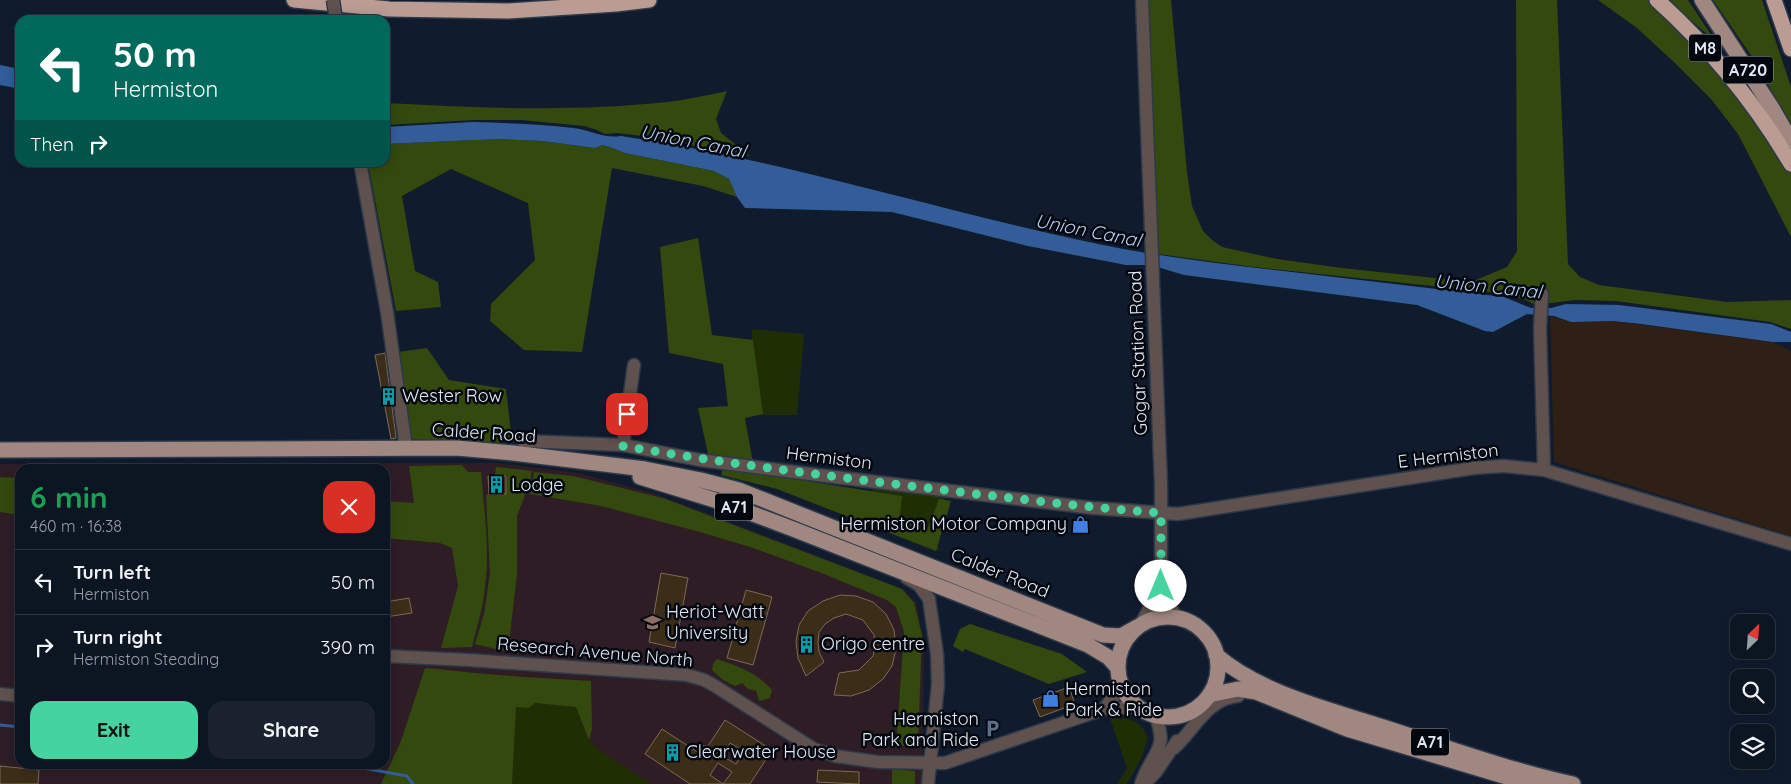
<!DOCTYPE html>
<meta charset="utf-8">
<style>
body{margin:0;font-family:Quicksand,sans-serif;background:#1a222f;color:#f1f3f6;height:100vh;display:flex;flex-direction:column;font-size:19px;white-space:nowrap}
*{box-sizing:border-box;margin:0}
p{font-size:16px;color:#9a9fa5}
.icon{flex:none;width:28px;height:28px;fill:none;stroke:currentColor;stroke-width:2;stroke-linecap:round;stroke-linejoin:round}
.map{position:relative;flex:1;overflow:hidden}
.drawer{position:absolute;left:15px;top:464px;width:375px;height:305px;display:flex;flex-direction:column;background:#0c1522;border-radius:15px;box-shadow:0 2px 12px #0003,0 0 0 1px #2c3440}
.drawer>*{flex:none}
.top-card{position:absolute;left:15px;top:15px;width:375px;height:152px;border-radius:15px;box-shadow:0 2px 12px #0003,0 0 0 1px #2c3440;background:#00695c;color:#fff;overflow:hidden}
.needle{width:32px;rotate:25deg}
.controls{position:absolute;left:1730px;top:614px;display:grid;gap:10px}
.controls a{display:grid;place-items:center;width:45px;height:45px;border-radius:10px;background:#0c1522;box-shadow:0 2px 12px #0003,0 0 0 1px #2c3440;font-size:25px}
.pin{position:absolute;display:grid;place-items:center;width:42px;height:42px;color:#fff;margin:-21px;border-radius:10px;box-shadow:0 2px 8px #0006}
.me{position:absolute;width:55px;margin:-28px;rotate:0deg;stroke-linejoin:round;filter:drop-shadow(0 0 4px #0008)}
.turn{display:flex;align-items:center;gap:18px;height:105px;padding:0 15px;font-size:22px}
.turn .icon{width:65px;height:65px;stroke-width:2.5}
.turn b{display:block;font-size:35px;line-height:42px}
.then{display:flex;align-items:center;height:48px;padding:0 15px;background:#0003;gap:10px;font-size:19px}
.round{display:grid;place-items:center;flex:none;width:52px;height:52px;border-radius:15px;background:#1a222f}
.overview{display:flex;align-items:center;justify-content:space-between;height:85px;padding:0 15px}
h1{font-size:30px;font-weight:800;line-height:38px;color:#1e9e55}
.button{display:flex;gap:10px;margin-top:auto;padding:10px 15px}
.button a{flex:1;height:58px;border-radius:15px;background:#45d49f;color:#111;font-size:20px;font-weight:800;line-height:58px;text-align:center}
.button a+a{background:#1a222f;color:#f1f3f6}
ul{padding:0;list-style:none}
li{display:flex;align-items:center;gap:15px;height:65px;padding:0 15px;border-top:1px solid #2c3440}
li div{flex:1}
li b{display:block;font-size:19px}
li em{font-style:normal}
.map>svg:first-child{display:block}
.industrial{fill:#2f1f15}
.education{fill:#2e1d25;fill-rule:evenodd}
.green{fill:#1f2f03}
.forest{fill:#34490d}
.water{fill:#325d99}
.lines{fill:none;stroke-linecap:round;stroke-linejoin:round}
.stream{stroke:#325d99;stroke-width:3}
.building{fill:#3c2d19;stroke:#7c6a55;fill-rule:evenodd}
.minor-casing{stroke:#2d394a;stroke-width:15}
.major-casing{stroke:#2d394a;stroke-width:18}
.highway-casing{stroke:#2d394a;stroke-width:18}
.minor{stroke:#5e514e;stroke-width:12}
.major{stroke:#a08780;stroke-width:15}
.highway{stroke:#bb9c93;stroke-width:15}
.minor-bridge-casing{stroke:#2d394a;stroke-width:15;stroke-linecap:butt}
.minor-bridge{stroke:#5e514e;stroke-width:12}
.route{stroke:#45d49f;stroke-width:9;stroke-dasharray:0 16.2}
.labels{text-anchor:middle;stroke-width:5;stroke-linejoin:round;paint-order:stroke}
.shield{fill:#03070e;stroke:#9ea4b0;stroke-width:1}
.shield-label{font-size:16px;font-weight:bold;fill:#e0e8f5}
.street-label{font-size:18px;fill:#e0e8f5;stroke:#03070e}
.poi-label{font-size:18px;fill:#e0e8f5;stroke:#03070e;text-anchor:start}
.water-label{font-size:19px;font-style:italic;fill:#b6cff2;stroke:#03070e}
</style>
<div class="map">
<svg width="1791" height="784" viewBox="0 0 1791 784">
<rect width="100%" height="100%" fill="#101c2e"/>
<path class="industrial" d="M1550 316 1571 322 1613 321 1773 342 1791 351V536L1554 462Z"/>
<path class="education" d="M495 463 579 473 656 494 903 589 916 602 924 641 922 784H0V464ZM20 469H385V764H20Z"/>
<path class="green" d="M752 329 804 334 797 415H751Z
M873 488 946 497C936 513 935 533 939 551L863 520Z
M535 703 576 707 589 740 602 752 651 784H512L516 707Z
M1110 718C1130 718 1140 719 1148 738L1141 759 1127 784H1117L1127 768Z"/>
<path class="forest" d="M1147 0H1171L1187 172 1192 206 1203 231 1212 240 1222 247 1277 259 1342 268 1471 282 1507 267 1517 251 1516 0H1557L1568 264 1580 277 1599 285 1727 302 1791 300V329L1770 322 1616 301 1575 300 1535 305 1526 300 1499 293 1254 267 1158 254Z
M1598 0H1657L1677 18 1791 164V237L1738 134 1711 99 1675 63 1637 28Z
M1668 0H1688L1710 33 1708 35Z
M1713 0H1762L1791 87V126L1757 64Z
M727 91 716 119 721 133 750 156 642 136 618 133 605 134 597 130 584 126 521 120H474L385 125V103C479 108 574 112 667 102 687 100 707 95 727 91Z
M499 139 542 141 595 148 602 145 610 147 625 153 714 171 729 179 737 197 703 186 612 168 582 352 524 350 490 321 491 304 535 260 528 203 451 169 402 196 415 271 438 282 441 307 396 311 368 163 385 162V144Z
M698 238 712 335 753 340 763 414 745 418 753 463 708 454 698 408 728 406 723 364 669 353 660 247Z
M427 348 449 380 506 389 511 433 516 442 488 443 409 439 398 352Z
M462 465 468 472H481C484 510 490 549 485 587 483 608 477 627 472 647L441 648 458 586 452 548 440 543 385 538V501L414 503 409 466Z
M496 467 532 471 530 482 517 516V574L508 652 475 644 484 614 490 573 486 496 488 494H506L507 475 495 476Z
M723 468 902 496 900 516 928 528 939 499 951 501 936 551 777 489 721 475Z
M534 472 573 476 663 498 902 589 914 603 922 635 918 743 914 746H896L904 632 896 607 887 600 819 572 750 547 700 532 601 506 530 494Z
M0 477 20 478V515L0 512Z
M970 624 1062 654 1087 672 1049 684 965 649 963 652 953 646 960 629Z
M717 659C738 666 756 672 772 690L770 698 759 701 756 691 748 689 742 683 735 686 723 680 712 670 713 664Z
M425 668C446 669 466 673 487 674 522 677 556 679 591 681L592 729 589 740 576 707 535 703 529 708 516 707 512 784H381L401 741Z
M892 769 915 771V784H892Z"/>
<path class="water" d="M0 65 20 69V89L0 85Z
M473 122C507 123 540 124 573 128 591 130 604 139 621 136 778 159 929 208 1084 241 1152 256 1222 264 1292 272 1354 279 1417 287 1479 294L1504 297 1531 308H1551L1566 304 1619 305 1771 324 1791 332V342H1773L1641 324 1613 321 1571 322 1554 316 1527 314 1493 332 1485 331 1417 305 1184 275 1151 265H1126L1028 246 892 212 745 208 737 197 729 179 714 171 625 153 610 147 602 145 595 148 542 141 499 139 385 144V127Z"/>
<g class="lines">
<path class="stream" d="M0 725 20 727
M341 764 407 776 413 784"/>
</g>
<path class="building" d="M385 353 396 438 391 439 375 355Z
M488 476H506V494H489Z
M661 573 688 578 675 648 649 642Z
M746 590 772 597 753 665 727 658Z
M840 595 856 596 873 602 886 614 894 630 896 649 892 666 883 679 869 690 851 696 834 695 839 673 859 670 873 656 875 646 874 635 863 620 846 614 834 618 825 624 819 632 818 642 819 652 824 662 806 676 798 658 796 642 799 625 808 611 823 601Z
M409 598 412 613 385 617V602Z
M1069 687 1075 704 1040 717 1033 700Z
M725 720 772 750 750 784H723L732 772 718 763 710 775 723 784H690L645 754 662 729 699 753 703 746H708ZM730 743 744 751 736 764 722 756Z
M0 766 39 770 38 784H0Z
M818 770 859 772V784L817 782Z"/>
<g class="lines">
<defs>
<path id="minor" d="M1142 0 1161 485V586L1168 603 1177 618
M360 162 387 312 406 448
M1542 294 1540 327 1544 470
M523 441 623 445 700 460 818 475 1093 508 1178 514 1474 468 1504 466 1544 470 1791 544
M623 445 634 365
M907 578 919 585 929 599 937 654 938 684 928 784
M1141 624 1161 586
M385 656 468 660 687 675 704 680 715 686 814 749 835 756 878 762 945 763 1104 709 1139 707
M0 694 20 696
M1104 709 1122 686
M1174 748C1194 730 1208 698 1238 696
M1141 784C1145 769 1158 754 1160 743 1162 733 1158 723 1155 715
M1144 784 1156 772 1177 741"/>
<path id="major" d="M1702 0 1772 108 1791 141
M0 450 457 448 513 453 645 469 701 480 739 490 1103 635 1121 636 1137 627
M640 477 724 503 793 529 1088 645 1108 657 1118 668
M1118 667a50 50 0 1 1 100 0a50 50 0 1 1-100 0Z
M1216 655C1260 693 1328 709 1383 727 1445 747 1509 770 1573 784
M1209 695 1238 689 1256 692 1347 729 1530 784"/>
<path id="highway" d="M294 0 389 9 508 11 616 4 649 0
M1657 0C1709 47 1755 103 1791 164
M1774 0 1791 49"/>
</defs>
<use href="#minor" class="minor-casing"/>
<use href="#major" class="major-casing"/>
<use href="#highway" class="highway-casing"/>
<use href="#minor" class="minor"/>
<use href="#major" class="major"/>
<use href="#highway" class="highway"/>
<defs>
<path id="minor-bridge" d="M333 0 336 20"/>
</defs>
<use href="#minor-bridge" class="minor-bridge-casing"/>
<use href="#minor-bridge" class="minor-bridge"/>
</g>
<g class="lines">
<path class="route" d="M627 414 623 446C710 461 798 472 886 483 978 494 1069 506 1161 513V586"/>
</g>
<defs>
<symbol id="building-bare" viewBox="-9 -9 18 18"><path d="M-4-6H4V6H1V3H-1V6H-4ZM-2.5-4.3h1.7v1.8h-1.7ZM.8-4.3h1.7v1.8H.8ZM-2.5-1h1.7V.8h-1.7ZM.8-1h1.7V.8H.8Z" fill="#0f9aa8" stroke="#03070e" stroke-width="2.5" paint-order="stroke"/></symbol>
<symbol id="shop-bare" viewBox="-9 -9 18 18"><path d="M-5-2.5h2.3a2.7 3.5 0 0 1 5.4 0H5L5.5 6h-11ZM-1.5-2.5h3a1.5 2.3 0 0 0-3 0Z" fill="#3f7fe0" stroke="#03070e" stroke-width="2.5" paint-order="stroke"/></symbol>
<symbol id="university-bare" viewBox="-9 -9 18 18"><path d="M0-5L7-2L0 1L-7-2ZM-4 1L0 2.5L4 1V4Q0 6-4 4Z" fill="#8d6e63" stroke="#03070e" stroke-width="2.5" paint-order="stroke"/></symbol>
<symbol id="parking-bare" viewBox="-9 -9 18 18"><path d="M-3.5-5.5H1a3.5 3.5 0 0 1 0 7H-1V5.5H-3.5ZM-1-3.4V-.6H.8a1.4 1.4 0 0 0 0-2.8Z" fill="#5c6f8a" stroke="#03070e" stroke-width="2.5" paint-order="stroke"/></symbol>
</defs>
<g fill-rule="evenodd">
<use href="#building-bare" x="376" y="384" width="25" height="25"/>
<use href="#building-bare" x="484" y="472" width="25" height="25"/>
<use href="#shop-bare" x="1068" y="512" width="25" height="25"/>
<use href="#university-bare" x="640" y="610" width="25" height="25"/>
<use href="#building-bare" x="794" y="632" width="25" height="25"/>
<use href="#shop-bare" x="1038" y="686" width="25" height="25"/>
<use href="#parking-bare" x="980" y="716" width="25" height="25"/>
<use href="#building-bare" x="660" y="740" width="25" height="25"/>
</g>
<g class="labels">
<g class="shield">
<rect x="1689" y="34.5" width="32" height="27" rx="4"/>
<rect x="1723" y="56.5" width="50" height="27" rx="4"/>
<rect x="715" y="493.5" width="38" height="27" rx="4"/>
<rect x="1411" y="728.5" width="38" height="27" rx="4"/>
</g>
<g class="shield-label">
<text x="1705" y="54">M8</text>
<text x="1748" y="76">A720</text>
<text x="734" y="513">A71</text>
<text x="1430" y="748">A71</text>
</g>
<g class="street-label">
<text transform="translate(1138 353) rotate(-92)" y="6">Gogar Station Road</text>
<text transform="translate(484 433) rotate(4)" y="6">Calder Road</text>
<text transform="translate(1448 456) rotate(-7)" y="6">E Hermiston</text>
<text transform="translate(829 458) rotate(7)" y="6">Hermiston</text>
<text transform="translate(1000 573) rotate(22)" y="6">Calder Road</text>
<text transform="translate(595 652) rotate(5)" y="6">Research Avenue North</text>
</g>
<g class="poi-label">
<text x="402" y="402">Wester Row</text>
<text x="511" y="491">Lodge</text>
<text x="1067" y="530" text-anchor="end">Hermiston Motor Company</text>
<text x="666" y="618">Heriot-Watt<tspan x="666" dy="21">University</tspan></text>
<text x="821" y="650">Origo centre</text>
<text x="1065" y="695">Hermiston<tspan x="1065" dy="21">Park &amp; Ride</tspan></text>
<text x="979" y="725" text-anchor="end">Hermiston<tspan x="979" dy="21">Park and Ride</tspan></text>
<text x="686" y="758">Clearwater House</text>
</g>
<g class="water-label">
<text transform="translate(693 141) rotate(11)" y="7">Union Canal</text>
<text transform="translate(1088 230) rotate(11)" y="7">Union Canal</text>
<text transform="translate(1488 286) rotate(6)" y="7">Union Canal</text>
</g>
</g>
</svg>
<div class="controls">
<a><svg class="needle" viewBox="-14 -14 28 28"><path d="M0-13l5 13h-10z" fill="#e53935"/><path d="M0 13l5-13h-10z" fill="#9a9fa5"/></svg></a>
<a><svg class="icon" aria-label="search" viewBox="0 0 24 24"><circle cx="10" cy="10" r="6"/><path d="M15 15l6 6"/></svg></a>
<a><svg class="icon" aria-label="layers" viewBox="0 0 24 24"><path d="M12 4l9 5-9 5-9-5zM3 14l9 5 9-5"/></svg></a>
</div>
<div class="pin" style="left:627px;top:414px;background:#d93025"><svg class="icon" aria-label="arrive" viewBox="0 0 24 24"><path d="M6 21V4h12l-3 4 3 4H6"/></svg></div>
<svg class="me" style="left:1161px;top:586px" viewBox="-20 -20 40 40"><circle r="19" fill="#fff"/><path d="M0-13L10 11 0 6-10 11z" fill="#45d49f"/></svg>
<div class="top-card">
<div class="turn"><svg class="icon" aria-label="left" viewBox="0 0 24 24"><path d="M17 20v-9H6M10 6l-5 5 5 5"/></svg><div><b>50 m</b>Hermiston</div></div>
<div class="then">Then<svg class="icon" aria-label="right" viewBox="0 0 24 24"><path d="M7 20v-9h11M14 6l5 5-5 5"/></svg></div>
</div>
<section class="drawer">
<div class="overview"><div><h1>6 min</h1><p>460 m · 16:38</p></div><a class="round" style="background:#d93025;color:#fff"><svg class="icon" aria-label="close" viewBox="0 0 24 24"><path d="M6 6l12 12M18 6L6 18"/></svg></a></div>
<ul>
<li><svg class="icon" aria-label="left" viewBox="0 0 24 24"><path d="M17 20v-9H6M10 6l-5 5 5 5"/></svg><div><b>Turn left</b><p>Hermiston</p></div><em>50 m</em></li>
<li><svg class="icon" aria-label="right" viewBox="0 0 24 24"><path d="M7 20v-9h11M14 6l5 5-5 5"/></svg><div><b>Turn right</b><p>Hermiston Steading</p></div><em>390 m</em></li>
</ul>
<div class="button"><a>Exit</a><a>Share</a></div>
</section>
</div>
